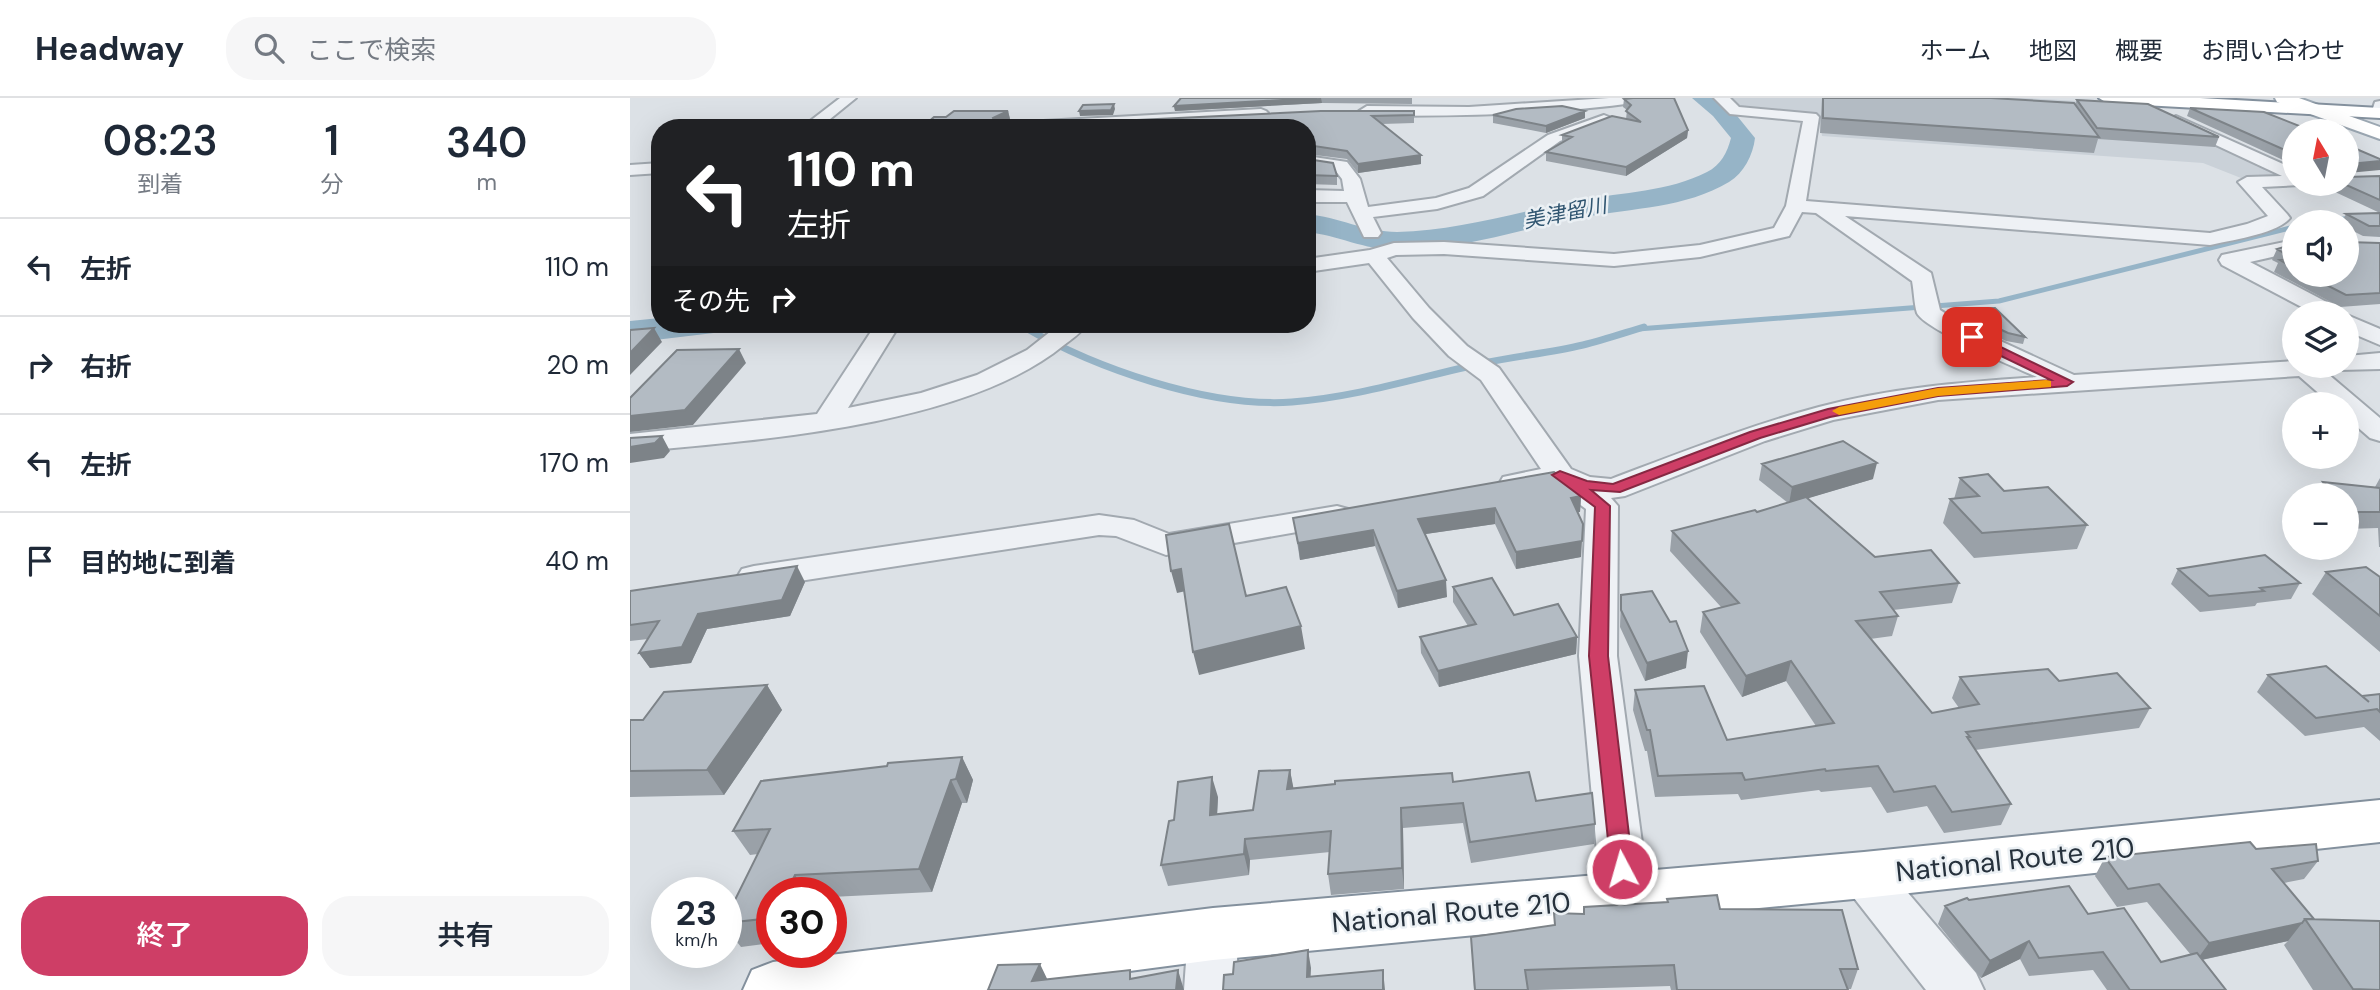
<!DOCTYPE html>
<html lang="ja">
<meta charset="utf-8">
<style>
body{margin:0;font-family:"DM Sans","Noto Sans JP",sans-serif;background:#f6f6f7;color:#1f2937;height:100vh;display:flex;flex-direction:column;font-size:26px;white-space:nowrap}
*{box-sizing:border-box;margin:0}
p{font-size:23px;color:#747a83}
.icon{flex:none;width:38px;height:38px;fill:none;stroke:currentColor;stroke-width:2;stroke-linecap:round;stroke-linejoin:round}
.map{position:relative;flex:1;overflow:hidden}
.drawer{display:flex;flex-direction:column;background:#fff;width:630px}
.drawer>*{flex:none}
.top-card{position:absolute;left:21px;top:21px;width:665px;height:214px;border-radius:28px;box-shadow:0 7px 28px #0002;background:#202124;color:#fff;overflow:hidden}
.needle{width:46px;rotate:350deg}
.tools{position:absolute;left:1652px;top:21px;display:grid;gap:14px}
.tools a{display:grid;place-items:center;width:77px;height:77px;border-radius:50%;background:#fff;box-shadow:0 7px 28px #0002;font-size:35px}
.speed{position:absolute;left:21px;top:779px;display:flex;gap:14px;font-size:35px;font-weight:700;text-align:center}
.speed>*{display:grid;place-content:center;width:91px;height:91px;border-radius:50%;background:#fff;box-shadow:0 7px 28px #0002;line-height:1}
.speed small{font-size:18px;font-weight:400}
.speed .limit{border:10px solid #d22;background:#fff;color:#111}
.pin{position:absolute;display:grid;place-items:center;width:60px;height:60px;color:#fff;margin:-30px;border-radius:14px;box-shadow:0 4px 10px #0006}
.me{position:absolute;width:77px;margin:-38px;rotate:354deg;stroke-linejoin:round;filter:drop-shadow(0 0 5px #0008)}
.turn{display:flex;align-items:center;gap:24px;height:147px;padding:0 21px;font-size:32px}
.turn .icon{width:91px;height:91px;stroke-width:2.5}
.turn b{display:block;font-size:49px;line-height:60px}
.then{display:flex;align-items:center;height:66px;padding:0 21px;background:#0003;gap:14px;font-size:26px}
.eta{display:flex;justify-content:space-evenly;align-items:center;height:119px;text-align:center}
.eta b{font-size:42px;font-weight:600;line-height:49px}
.action{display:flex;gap:14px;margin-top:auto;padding:14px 21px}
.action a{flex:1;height:80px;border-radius:28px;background:#ce3e66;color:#fff;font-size:28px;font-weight:600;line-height:80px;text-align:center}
.action a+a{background:#f6f6f7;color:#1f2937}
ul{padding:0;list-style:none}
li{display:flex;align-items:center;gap:21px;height:98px;padding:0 21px;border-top:2px solid #e0e1e3}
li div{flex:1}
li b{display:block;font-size:26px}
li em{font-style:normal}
header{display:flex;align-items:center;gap:42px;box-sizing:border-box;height:98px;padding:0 35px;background:#fff;border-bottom:2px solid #e0e1e3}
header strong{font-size:33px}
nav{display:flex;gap:38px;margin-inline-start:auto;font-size:24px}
.search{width:490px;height:63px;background:#f6f6f7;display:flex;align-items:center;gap:18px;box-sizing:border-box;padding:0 24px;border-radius:28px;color:#747a83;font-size:26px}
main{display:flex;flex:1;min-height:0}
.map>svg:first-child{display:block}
.built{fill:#cad1d8}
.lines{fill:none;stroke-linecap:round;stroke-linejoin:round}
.stream-far1{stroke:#96b4c7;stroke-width:5}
.stream{stroke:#96b4c7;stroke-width:7}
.river{fill:#96b4c7;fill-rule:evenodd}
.minor-casing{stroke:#a2a9b0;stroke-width:4}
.major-casing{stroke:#9ba7b2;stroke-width:4}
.highway-casing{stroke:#83909d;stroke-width:4}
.minor{fill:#eef1f5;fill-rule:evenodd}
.major{fill:#fff;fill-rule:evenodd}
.highway{fill:#fff;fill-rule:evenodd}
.wall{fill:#9aa1a8}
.shaded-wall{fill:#7d8388}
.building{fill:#b3bbc3;stroke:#7d8388;stroke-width:2}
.route{fill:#ce3e66;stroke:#862842;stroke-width:2}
.slow{fill:#f59e0b}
.labels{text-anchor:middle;stroke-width:5;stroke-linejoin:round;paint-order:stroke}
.far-water-label{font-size:21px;font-style:italic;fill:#305570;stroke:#ebf0f4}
.near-street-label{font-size:28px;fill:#26313c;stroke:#ebf0f4}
</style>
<header>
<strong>Headway</strong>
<div class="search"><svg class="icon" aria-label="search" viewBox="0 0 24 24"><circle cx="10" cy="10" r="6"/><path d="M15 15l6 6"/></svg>ここで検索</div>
<nav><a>ホーム</a><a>地図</a><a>概要</a><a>お問い合わせ</a></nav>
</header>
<main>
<section class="drawer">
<div class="eta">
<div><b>08:23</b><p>到着</p></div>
<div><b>1</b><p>分</p></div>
<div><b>340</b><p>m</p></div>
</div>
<ul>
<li><svg class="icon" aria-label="left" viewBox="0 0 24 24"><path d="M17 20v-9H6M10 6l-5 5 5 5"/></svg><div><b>左折</b></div><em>110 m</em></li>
<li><svg class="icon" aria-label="right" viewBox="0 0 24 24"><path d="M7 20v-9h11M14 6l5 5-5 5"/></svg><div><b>右折</b></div><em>20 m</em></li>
<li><svg class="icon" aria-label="left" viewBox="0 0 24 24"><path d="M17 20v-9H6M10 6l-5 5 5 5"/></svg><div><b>左折</b></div><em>170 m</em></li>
<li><svg class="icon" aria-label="arrive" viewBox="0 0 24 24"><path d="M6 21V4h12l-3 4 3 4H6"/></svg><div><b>目的地に到着</b></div><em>40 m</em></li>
</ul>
<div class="action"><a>終了</a><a>共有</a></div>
</section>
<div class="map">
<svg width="1750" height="892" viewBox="0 0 1750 892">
<rect width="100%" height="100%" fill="#dce1e6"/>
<path class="built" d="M1102 0H1395L1505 6 1664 81 1616 82 1573 65 1192 38 1189 17 1113 12Z"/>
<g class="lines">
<path class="stream-far1" d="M1680 124 1724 120
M389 226 397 231
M1008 231 1369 203 1664 129"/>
<path class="stream" d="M394 229C465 270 578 310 662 304 728 299 789 279 854 265 886 258 920 255 953 247 973 242 994 235 1014 229"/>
<path class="river" d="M1062 0H1088L1099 8 1125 40C1123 57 1114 75 1099 84 1056 110 1002 110 954 119 892 130 830 153 766 152 735 152 707 137 677 134V116C708 119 736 134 767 134 829 133 890 113 951 102 993 94 1038 94 1077 74 1091 67 1097 55 1101 40L1083 18Z
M30 220V226H97L92 234 0 245V223Z"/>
<defs>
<path id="minor" d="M210 0H226L189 30H171Z
M979 0H1018L1011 4C920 17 829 18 737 18L729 13 737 8 839 9Z
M1084 0H1100L1109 9 1186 16 1189 19 1176 103 1580 135 1617 126 1638 118 1608 84 1617 79 1652 78 1541 26 1538 23 1546 18 1664 71V86L1670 87 1632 89 1657 116 1660 120C1647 136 1600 142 1580 147L1215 118 1301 175 1310 212 1327 223 1444 277 1664 263V268H1717V258L1750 255V271L1710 272 1698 276 1750 320V343L1740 340 1717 320V306H1701L1669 278 1308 302 1203 322 1135 343 995 398 981 400 988 408 987 558 1019 797 1012 812 995 818 978 812 971 797 949 558 956 411 924 387 884 395 873 393 869 386 873 379 911 371 851 282 819 258 783 220 739 165 677 174V161L740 152 764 145 814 144 984 156 1070 147 1144 130 1156 108 1173 23 1100 16ZM1172 114 1186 115 1282 183C1284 193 1284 206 1287 215 1294 231 1387 270 1407 279 1333 284 1260 290 1189 309 1118 328 1050 355 981 381L960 379 941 371 869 270 837 248 799 210 757 160 766 157 814 156 984 168 1070 159 1159 138Z
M1750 3V14L1743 10 1745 4Z
M631 11 636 13 639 16 636 19 465 30H367L375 25Z
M974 17 979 19 982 22 979 25 930 43 853 98 807 111 743 119 751 135 748 139H734L717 104H677V92L714 93 712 81 705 72 677 68V58L717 64 730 81 738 109 806 100 839 90 918 37Z
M30 65V75L0 77V67Z
M1664 142V154L1620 164 1708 210 1712 215H1683L1592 167 1589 162 1592 157Z
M1717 217 1750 231V247L1717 233Z
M246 226H270L218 310 291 295 347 277 397 252 430 226H457C451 235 442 241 434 247 334 329 126 342 0 354V336L187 316Z
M707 408 718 411 723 418 718 425 536 457 486 438 469 437 124 490 112 487 107 479 112 471 124 468 469 417 504 422 539 436Z
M1234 757 1251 763 1346 875 1354 892H1296L1217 791 1210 777 1217 763Z
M583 814 601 820 608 836 606 892H554L558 836 565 820Z"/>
<path id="major" d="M1645 0H1669L1750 29V41L1647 4Z"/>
<path id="highway" d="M1469 0H1570L1750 10V20L1477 5Z
M1750 702V744L1234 800 583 862 356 892H113L122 872 143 864 583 810 1234 754Z"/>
</defs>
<use href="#minor" class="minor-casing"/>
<use href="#major" class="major-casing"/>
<use href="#highway" class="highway-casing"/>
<use href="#minor" class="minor"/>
<use href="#major" class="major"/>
<use href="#highway" class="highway"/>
</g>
<path class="wall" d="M551 0H782V6L692 5 545 13 544 8Z
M1192 0H1361L1445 6 1447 2 1589 39 1585 49 1468 41 1464 55 1190 35Z
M994 1 1058 32 1057 40 996 78 916 63V54L932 45V37L996 21 997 12 993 9Z
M1560 10 1664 33V67L1557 18Z
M378 13 380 21 373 24H465L784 13V25L752 26 791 57V66L728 75 717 61 677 56V30H265L295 27 316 19Z
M863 17 955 20 916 35 863 25Z
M677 61 707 78V87L677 86Z
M1750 78V115L1688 86H1717Z
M1750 115V139L1733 138 1717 130V124H1712L1716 116Z
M1750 145V206L1710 209 1644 174 1648 165 1642 162 1647 151 1664 146V177H1717Z
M1327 211 1395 239 1393 246 1376 243 1325 218Z
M1132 366 1243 381 1178 400 1245 459 1329 485 1322 505 1263 512 1268 518 1262 538 1240 541 1302 615 1329 610 1322 600 1330 579 1429 583 1520 610 1509 630 1345 652 1381 706 1371 727 1314 735 1297 708 1257 715 1241 689 1191 694 1189 692 1111 702 1108 696 1025 699 1017 653H1015L1003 612 1005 592 1097 642 1186 628 1156 583 1112 599 1070 534 1073 514 1091 509 1040 453 1042 433 1127 414 1158 405 1129 382Z
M1330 380 1374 393 1457 427 1447 451 1344 460 1313 425 1320 401H1324Z
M1750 380V449H1749L1748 430 1717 431V397H1686L1693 384 1745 389Z
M951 398 950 414H948L951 459 886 471 865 426 795 436 817 499 768 510 745 448 670 462 663 420Z
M1548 471 1670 485 1661 501 1627 505 1625 508 1570 514 1541 486Z
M1696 474 1750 479V554L1682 496Z
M175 484 160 518 77 531 61 565 20 570 9 555 18 541 0 543V493Z
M823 489 884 517 947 539 946 556 809 589 791 555 790 539 838 528 823 504Z
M991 497 1056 570 1015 583 990 529Z
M1638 577 1732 598 1750 596V643L1734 629 1675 638 1627 594Z
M137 587 152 612 94 697 0 699V622H13Z
M332 659 343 682 337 705H332L302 794 201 799V794H142V845L111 849 96 830V820L128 756 120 757 103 733 257 668Z
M660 672 663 690 823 684 906 703 965 726 964 746 841 765 833 725 773 730 774 791 701 797 698 776 700 754 620 762 619 777 538 788 531 767 544 722 588 699 587 716 623 712Z
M1626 751 1688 763 1674 781 1654 785 1684 821 1750 892H1683L1654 847 1658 843 1572 862 1596 892H1477L1463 872 1399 878 1390 861 1351 880 1308 826 1315 808 1339 802 1458 816 1531 864 1561 857 1517 804 1487 809 1465 778 1475 759Z
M1037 801 1090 811 1228 871 1221 891H1218V892H1041L1040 888 907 892H844L841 839 924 827V815L953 816 954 809 1037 804Z"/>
<path class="shaded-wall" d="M691 0 692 5 545 13 544 8Z
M484 6 485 11 483 17 450 18 449 13Z
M378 13 380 21 366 28 363 20Z
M955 13V20L916 35V28Z
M1058 32 1057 40 996 78V69Z
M791 57V66L728 75V66Z
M1750 63V72L1718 75 1717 78V72L1720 66Z
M24 230 32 244 0 277V255Z
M109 251 116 265 63 327 0 334V318Z
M32 338 40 353 34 360 0 365V349Z
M1247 365 1243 381 1159 406 1162 389Z
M951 398 950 414 940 415 941 400Z
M865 410V426L789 437 788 421Z
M743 432 745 448 670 462 668 445Z
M952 443 951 459 886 471V454Z
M167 468 175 484 160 518 77 531 61 565 20 570 9 555 68 516Z
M551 471 556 493 547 495 541 473Z
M816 482 817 499 768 510 767 493Z
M671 528 675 551 569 577 563 554Z
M947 539 946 556 809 589 808 573Z
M1058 553 1056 570 1015 583 1017 565Z
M1161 563 1156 583 1112 599 1116 578Z
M137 587 152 612 94 697 77 672Z
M332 659 343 682 337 705 326 681Z
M660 672 664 693 657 691Z
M582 679 588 699 586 738 580 717Z
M321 682 332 705 302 794 289 771Z
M771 710 773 730 774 791 772 770Z
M615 741 620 762 619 777 614 756Z
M165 777 176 794H157Z
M1672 825 1658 843 1566 863 1579 845Z
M1399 843 1390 861 1351 880 1360 863Z
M678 852 681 870 680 892 677 879Z
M410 866 422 891 402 883Z
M548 872 554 892H546Z
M753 872 755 892H753Z"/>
<path class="building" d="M551 0H687L544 8Z
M1003 0H1044L1058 32 996 69 916 54 942 39 932 37 982 18 1011 24 996 13 1001 7 994 1Z
M1193 0H1361L1444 5 1469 39 1193 20Z
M1447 2 1518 6 1589 39 1467 30Z
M484 6 481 12 449 13 453 7Z
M932 8 955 13 916 28 863 17 886 11Z
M1560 10 1634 14 1682 33H1664V56Z
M324 13H378L363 20 365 24H465L691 13H784V17L742 18 791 57 728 66 717 53 677 47V30H660L663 25 594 27V30H265L266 28 295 27 304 19H316Z
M1717 47 1750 61V63L1720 66 1719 73 1717 75Z
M677 61 703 65 707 78 677 77Z
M1750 78V102L1714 86H1717V79Z
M1750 115V128H1739L1716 116Z
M1717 144 1750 145V195L1716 197 1677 177H1717Z
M1664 146V161L1647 151Z
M1664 161V170L1650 162Z
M1365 210 1395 239 1378 235 1327 211Z
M24 230 0 255V232Z
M109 251 55 312 0 318V300L47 252Z
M32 338 25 345 0 349V340Z
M1213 343 1247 365 1162 389 1132 366Z
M924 374 946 390 951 398 941 400 953 426 952 443 886 454 865 410 788 421 816 482 767 493 743 432 668 445 663 420Z
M1358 376 1374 393 1418 389 1457 427 1352 435 1320 401 1349 398 1330 380Z
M1693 384 1750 390V414H1717V397H1704Z
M1176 399 1245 459 1301 452 1329 485 1250 494 1268 518 1226 523 1302 615 1349 606 1330 579 1418 571 1429 583 1487 575 1520 610 1336 634 1340 639H1337L1381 706 1322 714 1305 688 1264 694 1248 668 1196 673 1195 671 1115 682 1112 675 1028 678 1020 632H1017L1005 592 1074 588 1097 642 1204 625 1161 563 1116 578 1073 514 1109 505 1042 433 1125 412 1127 414Z
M599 426 616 498 656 489 671 528 563 554 551 471 541 473 536 437Z
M1635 457 1670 485 1630 490 1634 493 1579 498 1548 471Z
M167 468 152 502 68 516 52 549 9 555 29 523 0 527V493Z
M1736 469 1750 479V518L1696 474Z
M862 480 884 517 928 506 947 539 808 573 790 539 846 526 823 489Z
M1022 493 1040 524 1046 523 1058 553 1017 565 991 512V497Z
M1696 568 1739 604 1732 598 1750 596V614L1747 611 1686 620 1638 577Z
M137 587 77 672 0 673V622H13L34 594Z
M332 659 326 681 321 682 289 771 165 777 157 794H142V820L96 825V820L140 731 103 733 131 683 257 668 258 665Z
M660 672 657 691 705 686V683L822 675 823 684 899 674 906 703 962 695 965 726 840 744 833 705 771 710 772 770 698 776 701 733 615 741 614 756 531 767 539 723 544 722 548 684 582 679 580 717 623 712 629 673Z
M1620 744 1626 751 1686 746 1688 763 1642 771 1684 821H1675L1672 825 1579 845 1529 786 1498 791 1475 759Z
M1439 788 1458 816 1494 810 1531 864 1567 855 1596 892H1500L1473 854 1409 860 1399 843 1360 863 1315 808 1337 800 1339 802Z
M1087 797 1090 811 1212 812 1228 871H1210L1218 892H1047L1044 867 895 872 898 892H845L841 839 925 827 924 815 954 816V809L1038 804 1037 801Z
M1675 821 1750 823V892L1723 891Z
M678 852 677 879 753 872V892H593L594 877 603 876 604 864Z
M410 866 402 883 500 872V881L548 872 546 892H358L368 867Z"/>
<path class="route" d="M1338 237H1346L1443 284 1437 288 1308 298 1200 319 1130 340 990 394 961 392 980 408 978 558 1003 771 1000 777 992 780 984 777 981 771 959 558 965 409 922 377 930 373 957 383 983 386 1120 334 1198 311 1308 290 1421 282 1338 242Z"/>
<path class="slow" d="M1416 282 1421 283V289L1308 298 1209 317 1202 313 1209 309 1308 290Z"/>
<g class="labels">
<g class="far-water-label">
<text transform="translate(935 115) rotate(-11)" y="7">美津留川</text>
</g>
<g class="near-street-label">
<text transform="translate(1385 761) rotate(-6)" y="10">National Route 210</text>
<text transform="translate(821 814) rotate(-5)" y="10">National Route 210</text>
</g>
</g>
</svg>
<div class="tools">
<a><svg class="needle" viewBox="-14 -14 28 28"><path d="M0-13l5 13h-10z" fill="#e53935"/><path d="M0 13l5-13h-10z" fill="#747a83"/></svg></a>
<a><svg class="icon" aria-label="sound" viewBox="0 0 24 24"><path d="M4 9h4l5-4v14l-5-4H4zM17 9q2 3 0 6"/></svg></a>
<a><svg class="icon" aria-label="layers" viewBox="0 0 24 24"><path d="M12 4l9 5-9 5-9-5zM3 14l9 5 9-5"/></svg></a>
<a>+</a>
<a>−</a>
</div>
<div class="speed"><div>23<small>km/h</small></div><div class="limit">30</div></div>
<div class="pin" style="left:1342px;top:239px;background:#d93025"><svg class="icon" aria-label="arrive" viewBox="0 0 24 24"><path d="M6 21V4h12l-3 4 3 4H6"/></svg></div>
<svg class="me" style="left:992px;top:771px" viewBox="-20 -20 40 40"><circle r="17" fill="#ce3e66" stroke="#fff" stroke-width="3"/><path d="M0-11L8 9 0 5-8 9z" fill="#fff"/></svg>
<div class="top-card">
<div class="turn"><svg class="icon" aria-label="left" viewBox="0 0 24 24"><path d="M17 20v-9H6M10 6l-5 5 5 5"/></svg><div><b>110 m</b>左折</div></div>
<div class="then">その先<svg class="icon" aria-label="right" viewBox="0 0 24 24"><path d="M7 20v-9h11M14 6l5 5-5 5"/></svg></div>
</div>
</div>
</main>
